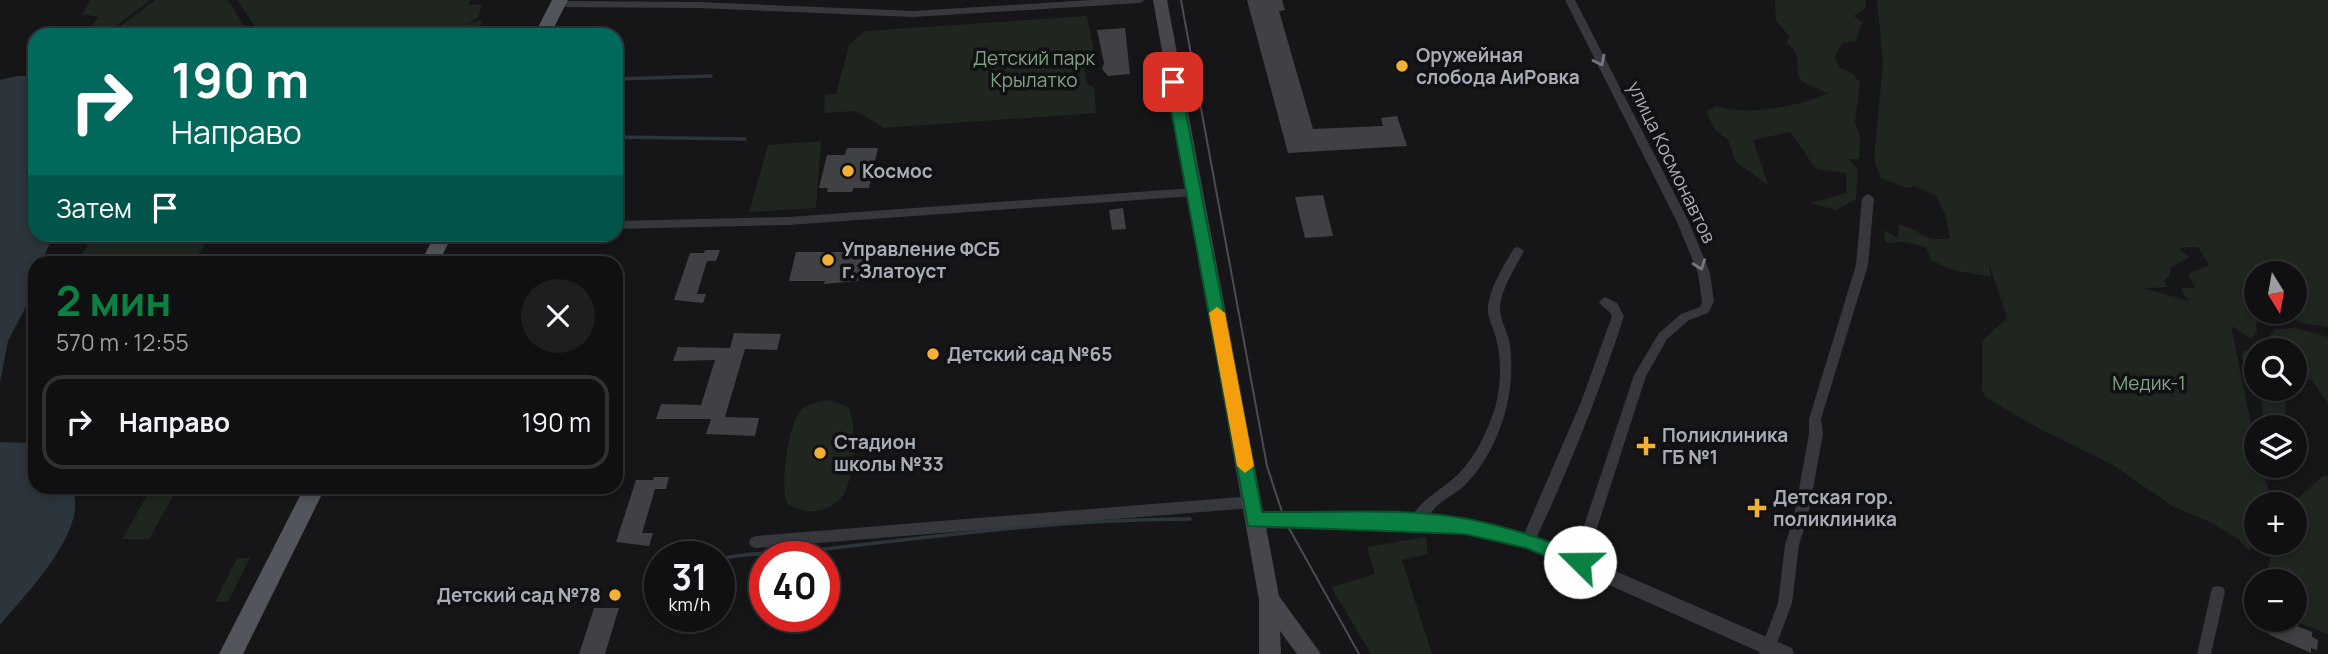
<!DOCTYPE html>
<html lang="ru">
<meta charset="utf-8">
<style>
body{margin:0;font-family:Manrope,sans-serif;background:#1e1e20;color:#f1f3f6;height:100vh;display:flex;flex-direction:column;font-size:26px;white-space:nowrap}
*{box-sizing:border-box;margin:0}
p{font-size:23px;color:#9c9d9f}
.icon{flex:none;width:38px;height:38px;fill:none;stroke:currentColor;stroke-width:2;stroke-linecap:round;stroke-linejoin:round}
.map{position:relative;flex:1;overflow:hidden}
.details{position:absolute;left:28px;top:256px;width:595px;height:238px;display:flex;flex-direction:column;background:#101012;border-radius:21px;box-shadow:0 4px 10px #0003,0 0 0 2px #303032}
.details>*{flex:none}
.guide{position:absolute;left:28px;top:28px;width:595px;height:214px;border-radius:21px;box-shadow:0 4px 10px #0003,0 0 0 2px #303032;background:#00695c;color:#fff;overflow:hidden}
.needle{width:46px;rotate:169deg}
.buttons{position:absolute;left:2244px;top:261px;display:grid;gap:14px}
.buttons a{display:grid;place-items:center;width:63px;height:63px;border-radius:50%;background:#101012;box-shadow:0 4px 10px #0003,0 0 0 2px #303032;font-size:35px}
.speed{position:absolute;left:644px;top:541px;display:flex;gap:14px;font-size:35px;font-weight:700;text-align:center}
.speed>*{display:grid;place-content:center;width:91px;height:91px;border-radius:50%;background:#101012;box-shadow:0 4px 10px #0003,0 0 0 2px #303032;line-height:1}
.speed small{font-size:18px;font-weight:400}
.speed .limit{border:10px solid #d22;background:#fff;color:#111}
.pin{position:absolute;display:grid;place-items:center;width:60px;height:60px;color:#fff;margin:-30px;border-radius:14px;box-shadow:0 4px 10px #0006}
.me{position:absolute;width:77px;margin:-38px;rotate:292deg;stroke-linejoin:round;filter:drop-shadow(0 0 5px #0008)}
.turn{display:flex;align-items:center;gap:24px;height:147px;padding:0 28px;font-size:32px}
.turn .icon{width:91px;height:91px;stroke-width:2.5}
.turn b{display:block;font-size:49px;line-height:60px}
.then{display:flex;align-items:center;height:66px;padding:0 28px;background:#0003;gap:14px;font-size:26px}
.round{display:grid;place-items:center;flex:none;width:74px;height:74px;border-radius:37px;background:#1e1e20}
.overview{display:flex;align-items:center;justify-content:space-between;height:119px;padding:0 28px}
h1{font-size:42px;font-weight:700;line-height:52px;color:#0b8043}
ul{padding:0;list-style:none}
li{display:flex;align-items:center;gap:21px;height:94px;margin:0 14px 10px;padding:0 14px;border:4px solid #303032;border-radius:21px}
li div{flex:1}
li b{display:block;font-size:26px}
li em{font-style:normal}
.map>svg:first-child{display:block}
.green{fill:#1e261f;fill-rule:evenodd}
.water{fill:#2c353c}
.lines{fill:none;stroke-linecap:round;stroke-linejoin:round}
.stream{stroke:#2c353c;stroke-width:3.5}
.building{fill:#404145}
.minor{fill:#37383d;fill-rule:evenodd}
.tertiary{fill:#37383d;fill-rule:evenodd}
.secondary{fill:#45474d;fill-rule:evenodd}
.primary{fill:#53555c;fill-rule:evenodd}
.tram{stroke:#4a4c52;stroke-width:2}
.oneway{stroke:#757881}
.route{fill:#0b8043;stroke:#07532c;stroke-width:2}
.slow{fill:#f59e0b}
.poi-dot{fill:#f2b134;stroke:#111113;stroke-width:2.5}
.labels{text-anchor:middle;stroke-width:7;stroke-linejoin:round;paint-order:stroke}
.poi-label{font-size:19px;font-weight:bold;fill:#a8adb8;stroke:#111113;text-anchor:start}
.park-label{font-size:19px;fill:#7fa381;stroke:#111113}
.street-label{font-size:19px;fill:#a8adb8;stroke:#111113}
</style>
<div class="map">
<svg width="2328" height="654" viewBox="0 0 2328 654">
<rect width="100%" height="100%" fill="#161618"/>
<path class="green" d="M91 0H150L104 35H85L99 17 82 14Z
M155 0H228L246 29 245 35H109Z
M237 0H472L467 5H482L478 18 464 25 480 20 482 24 467 35H261Z
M1775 0H1866V8L1854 16 1862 22 1856 41 1842 43 1835 57 1839 67 1853 74 1860 83 1855 122 1860 136 1859 159H1849L1858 169 1856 199 1836 210 1810 203 1846 193V173L1816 169 1790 132 1753 140 1768 185 1736 162 1728 140 1715 130 1706 111 1717 106C1742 115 1777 109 1804 102 1814 100 1818 95 1829 94L1803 82 1797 75C1799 62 1798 51 1787 43L1789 36 1776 21Z
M1877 0H2328V327L2302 323 2280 312H2294V273H2256V312H2268L2269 319 2256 323 2257 331 2252 339 2231 326 2256 448V466H2261L2273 504H2256V540L2249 551 2238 539 2214 524 2172 506 2113 465 2040 429 1985 397 1982 389V341L2007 318 1988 260 1991 277 1952 270 1931 260 1926 247 1904 242 1885 243 1884 230 1898 238 1899 225C1923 229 1921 243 1950 238L1945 214 1936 196 1914 186 1907 188 1881 178 1874 160 1883 62ZM2186 247H2198L2209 265 2188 274 2195 288H2182V292L2189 301 2144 288 2168 287 2164 281 2170 275V268L2190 257 2179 249Z
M1087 16 1094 51 1083 59 1087 84 1094 87 1096 113 884 128 856 111 824 113 825 94H836L849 45 865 31Z
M821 141 816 208 749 212 768 145Z
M95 235V234L212 235 192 262H76Z
M2296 328 2328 337V403L2312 380 2294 382V350H2256V367L2241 359 2243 351 2261 345 2276 329Z
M2259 389H2286L2285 427H2265Z
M828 400 847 406C858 419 853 478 845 492 833 513 805 517 787 503 780 488 788 426 799 413 806 404 817 402 828 400Z
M2323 476H2328V634L2292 620 2294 581H2261C2271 568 2269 557 2274 543L2294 542V504H2291Z
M148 494H174L149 539H122Z
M1426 537 1428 554 1402 560 1432 654H1371L1331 587 1375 574 1367 547Z
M237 558H250L228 602H215Z"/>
<path class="water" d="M17 76H35V234L54 235 41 262H35V289L8 341 0 383V80Z
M0 442 35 443V486L71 487C93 527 23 597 0 625Z"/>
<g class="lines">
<path class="stream" d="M616 79 711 76
M616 137 745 139
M719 559C754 551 789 554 825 549 945 535 1068 519 1190 519"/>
</g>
<path class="building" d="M1247 0H1282L1285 10 1279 11 1313 129 1383 126 1381 118 1397 116 1407 146 1288 153Z
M1125 28 1130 74 1108 76 1102 69 1104 63 1097 30Z
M847 148H878L869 188H853L852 192H827L828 188H819L827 155H845Z
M1323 195 1333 236 1305 238 1295 197Z
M1123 208 1126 229 1112 230 1109 210Z
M705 250H720L716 261H707L697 294H706L703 303 674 300 690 253H704Z
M796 252H864L858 281 824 284 825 281H789Z
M734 333 781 334 777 350 745 349 725 417 759 418 755 436 706 434 711 419H656L661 404 701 405 715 360 673 361 678 347 730 348Z
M654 477H669L666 489H655L642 533H653L649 546 616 542 636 480H653Z
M594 608H619L605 654H579Z
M2265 620H2281L2312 632V637L2318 640 2317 650 2311 648V653L2272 636 2264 630Z"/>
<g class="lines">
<path class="minor" d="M1091 0H1145L1140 3 913 17 697 8 558 7 553 4 558 1 697 2 913 11Z
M1565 0H1575L1689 222 1710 273 1714 302 1708 313 1689 320 1667 339 1646 376 1586 562 1584 566 1579 568 1574 566 1572 562 1634 375 1659 333 1681 314 1700 307 1702 302 1698 273 1677 222Z
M1193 188 1199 192 1193 196 789 225 616 229V221L789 217Z
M1868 194 1874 198 1868 265 1821 419 1823 434 1808 516 1799 545 1792 603 1773 654H1759L1778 603 1785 545 1794 516 1809 434V419L1856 265 1862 198Z
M1518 247 1524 251C1515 268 1503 286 1500 305 1499 317 1505 326 1508 337 1510 343 1511 351 1511 358 1514 400 1497 451 1468 482 1459 492 1447 497 1438 505 1429 513 1423 530 1410 526L1408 522C1419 501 1438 492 1454 478 1474 461 1487 432 1495 408 1501 387 1502 360 1496 338 1494 328 1487 319 1488 307 1490 286 1504 266 1514 248Z
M1605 297 1617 303 1624 316C1599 394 1568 471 1533 545L1528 547 1523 545 1521 541 1581 402 1612 316C1609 309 1602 308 1599 302Z
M1252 496 1257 498 1259 502 1257 506 1252 508 756 548 751 546 749 542 751 538 756 536Z
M2218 586 2223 587 2225 592 2211 654H2197L2211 592 2213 587Z"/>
<path class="tertiary" d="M1255 512 1434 515 1465 518 1528 533 1792 648 1794 654H1764L1526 548 1465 534 1434 531 1255 528 1249 525 1246 520 1249 515Z"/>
<path class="secondary" d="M1153 0H1167L1279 596 1321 654H1297L1280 631 1281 654H1259V600Z"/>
<path class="primary" d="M552 0H568L550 35H534Z
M435 234H453L439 262H421Z
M305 486H326L243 654H219Z"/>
<path class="tram" d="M1181 0 1267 466 1285 521 1359 654"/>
</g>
<defs><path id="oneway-chevron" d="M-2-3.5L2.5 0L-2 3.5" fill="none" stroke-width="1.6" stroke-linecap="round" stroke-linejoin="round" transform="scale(1.75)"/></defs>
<g class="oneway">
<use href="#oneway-chevron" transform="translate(1600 61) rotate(64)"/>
<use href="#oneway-chevron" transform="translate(1700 265) rotate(70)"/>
</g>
<path class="route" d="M1173 78 1180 82 1262 512C1329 513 1401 507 1468 519 1509 527 1547 540 1586 556L1589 562 1586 567 1580 570 1526 548 1465 534 1248 526 1166 82Z"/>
<path class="slow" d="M1217 307 1225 313 1254 466 1245 473 1237 466 1209 313Z"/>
<g class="poi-dot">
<circle cx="1402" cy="66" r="7"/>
<circle cx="848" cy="171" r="7"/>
<circle cx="828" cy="260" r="7"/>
<circle cx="933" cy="354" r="7"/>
<path d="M1642.5 435.5h7v7h7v7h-7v7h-7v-7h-7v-7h7z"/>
<circle cx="820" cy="453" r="7"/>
<path d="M1753.5 497.5h7v7h7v7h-7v7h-7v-7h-7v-7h7z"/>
<circle cx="615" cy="595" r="7"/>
</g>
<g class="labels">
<g class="poi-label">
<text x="1416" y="62">Оружейная<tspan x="1416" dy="22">слобода АиРовка</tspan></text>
<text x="862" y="178">Космос</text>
<text x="842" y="256">Управление ФСБ<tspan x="842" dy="22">г. Златоуст</tspan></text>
<text x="947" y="361">Детский сад №65</text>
<text x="1662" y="442">Поликлиника<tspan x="1662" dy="22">ГБ №1</tspan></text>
<text x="834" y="449">Стадион<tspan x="834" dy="22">школы №33</tspan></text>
<text x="1773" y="504">Детская гор.<tspan x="1773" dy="22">поликлиника</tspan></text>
<text x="601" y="602" text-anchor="end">Детский сад №78</text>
</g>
<g class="park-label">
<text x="1034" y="65">Детский парк<tspan x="1034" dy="22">Крылатко</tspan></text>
<text x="2149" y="390">Медик-1</text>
</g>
<g class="street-label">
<text transform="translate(1672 162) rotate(64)" y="7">улица Космонавтов</text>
</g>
</g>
</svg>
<div class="buttons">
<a><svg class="needle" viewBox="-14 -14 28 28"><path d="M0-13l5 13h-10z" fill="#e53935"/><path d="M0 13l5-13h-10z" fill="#9c9d9f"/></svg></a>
<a><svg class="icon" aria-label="search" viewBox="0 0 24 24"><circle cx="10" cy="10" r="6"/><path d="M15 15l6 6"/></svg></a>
<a><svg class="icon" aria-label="layers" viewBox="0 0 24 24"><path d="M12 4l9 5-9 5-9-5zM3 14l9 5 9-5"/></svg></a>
<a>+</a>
<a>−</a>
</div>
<div class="speed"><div>31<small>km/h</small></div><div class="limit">40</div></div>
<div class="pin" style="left:1173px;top:82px;background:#d93025"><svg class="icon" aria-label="arrive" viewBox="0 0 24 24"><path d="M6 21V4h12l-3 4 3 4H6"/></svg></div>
<svg class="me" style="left:1580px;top:562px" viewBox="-20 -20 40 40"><circle r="19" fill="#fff"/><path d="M0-13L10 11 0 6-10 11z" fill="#0b8043"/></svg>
<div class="guide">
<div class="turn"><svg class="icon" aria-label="right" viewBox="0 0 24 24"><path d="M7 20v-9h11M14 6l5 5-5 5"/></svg><div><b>190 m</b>Направо</div></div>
<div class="then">Затем<svg class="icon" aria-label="arrive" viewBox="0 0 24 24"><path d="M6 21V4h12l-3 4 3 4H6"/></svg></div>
</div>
<section class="details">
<div class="overview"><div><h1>2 мин</h1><p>570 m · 12:55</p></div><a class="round"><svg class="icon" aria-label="close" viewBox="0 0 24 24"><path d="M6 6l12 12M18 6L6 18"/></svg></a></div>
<ul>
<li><svg class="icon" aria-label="right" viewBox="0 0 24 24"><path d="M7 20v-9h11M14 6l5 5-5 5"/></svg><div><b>Направо</b></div><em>190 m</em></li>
</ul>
</section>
</div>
